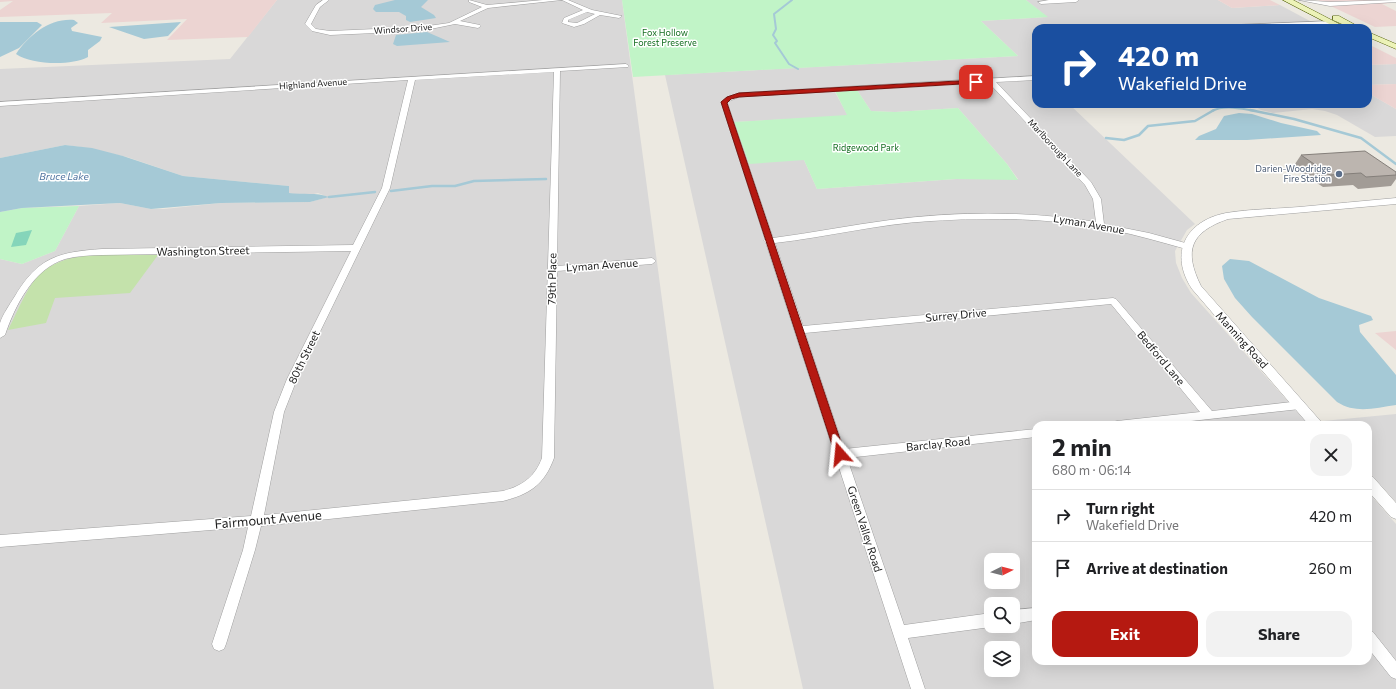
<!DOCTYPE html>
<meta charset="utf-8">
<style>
body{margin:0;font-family:Commissioner,sans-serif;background:#f2f2f2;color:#202124;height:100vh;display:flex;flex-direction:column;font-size:15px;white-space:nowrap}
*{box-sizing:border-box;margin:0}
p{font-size:13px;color:#757577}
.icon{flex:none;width:22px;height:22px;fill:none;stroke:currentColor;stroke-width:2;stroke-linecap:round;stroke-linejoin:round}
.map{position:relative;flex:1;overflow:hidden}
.panel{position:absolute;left:1032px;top:421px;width:340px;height:244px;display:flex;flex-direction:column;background:#fff;border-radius:12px;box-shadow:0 4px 16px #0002}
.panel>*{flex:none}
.top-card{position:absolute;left:1032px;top:24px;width:340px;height:84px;border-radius:12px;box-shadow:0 4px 16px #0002;background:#1a4fa0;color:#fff;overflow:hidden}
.needle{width:26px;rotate:84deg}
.buttons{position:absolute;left:984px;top:553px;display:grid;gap:8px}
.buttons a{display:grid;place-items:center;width:36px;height:36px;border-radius:8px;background:#fff;box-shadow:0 4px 16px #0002;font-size:20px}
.pin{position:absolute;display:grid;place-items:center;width:34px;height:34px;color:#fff;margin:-17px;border-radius:8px;box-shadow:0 2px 6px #0006}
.me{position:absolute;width:44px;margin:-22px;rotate:342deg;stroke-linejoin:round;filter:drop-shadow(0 0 3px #0008)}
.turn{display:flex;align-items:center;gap:14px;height:84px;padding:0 20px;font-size:18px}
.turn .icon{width:52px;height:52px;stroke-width:2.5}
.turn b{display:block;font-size:28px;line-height:34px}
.round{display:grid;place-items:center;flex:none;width:42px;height:42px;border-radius:12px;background:#f2f2f2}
.summary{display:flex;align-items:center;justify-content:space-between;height:68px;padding:0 20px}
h1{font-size:24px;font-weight:700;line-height:30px}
.primary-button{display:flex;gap:8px;margin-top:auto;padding:8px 20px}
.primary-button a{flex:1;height:46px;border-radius:12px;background:#b51911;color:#fff;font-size:16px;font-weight:700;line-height:46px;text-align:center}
.primary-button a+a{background:#f2f2f2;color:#202124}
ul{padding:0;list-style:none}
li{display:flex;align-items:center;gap:12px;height:52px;padding:0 20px;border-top:1px solid #e0e0e0}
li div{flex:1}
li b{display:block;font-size:15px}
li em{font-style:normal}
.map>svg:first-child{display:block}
.residential{fill:#d9d8d8;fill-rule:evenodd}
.commercial{fill:#ecd4d2}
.grass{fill:#c4e2ab}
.park{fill:#c1f4c7}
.pitch{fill:#85d5ba}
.water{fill:#a5c9d6}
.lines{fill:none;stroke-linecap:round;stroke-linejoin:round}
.stream-far1{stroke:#a5c9d6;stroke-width:2}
.stream{stroke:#a5c9d6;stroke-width:2.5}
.minor-casing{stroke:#9f9f9f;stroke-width:1}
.tertiary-casing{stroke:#9f9f9f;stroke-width:1}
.secondary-casing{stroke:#59670e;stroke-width:1}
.minor{fill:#fff;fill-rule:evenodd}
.tertiary{fill:#fff;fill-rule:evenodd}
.secondary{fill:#edf3b8;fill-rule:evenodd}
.wall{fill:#a29c96}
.building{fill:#bcb5af;stroke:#847f7a}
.route{fill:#b51911;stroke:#76100b}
.service-dot{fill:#5c6f8a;stroke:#fff;stroke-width:1.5}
.labels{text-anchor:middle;stroke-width:3;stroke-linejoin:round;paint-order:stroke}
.far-street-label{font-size:9px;fill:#1b1b1b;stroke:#fff}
.far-park-label{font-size:9px;fill:#146e20;stroke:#fff}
.far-service-label{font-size:9px;fill:#4e5e75;stroke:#fff;text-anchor:end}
.far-water-label{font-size:10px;font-style:italic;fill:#5175a1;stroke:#fff}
.street-label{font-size:11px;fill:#1b1b1b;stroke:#fff}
.near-street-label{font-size:13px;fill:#1b1b1b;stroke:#fff}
</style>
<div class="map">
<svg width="1396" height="689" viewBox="0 0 1396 689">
<rect width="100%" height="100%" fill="#ece9e1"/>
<path class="residential" d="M277 0H622L714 689H0V259L22 264 55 251 79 206 120 203 151 209H164L221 203 310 202 328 197 318 193 305 196 289 193V186L183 176 127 157 81 147 65 145 0 158V69L230 59Z
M1026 0H1218L1232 8 1280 5 1323 28H1036V104H1069L1195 224 1187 230 1175 251 1176 263 1182 278 1191 293 1309 425H1036V661H1368V492L1396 524V689H803L665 75 1018 56 981 21 1047 17ZM857 90 871 111 895 112 958 108 1007 164 1018 179H956L817 189 804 160 734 122 848 116 835 92ZM991 560H1013V582H991ZM991 604H1013V626H991ZM991 648H1013V670H991Z
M1396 64V84L1368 85V65Z
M1368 93 1396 109V136L1375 137 1337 115 1325 111 1312 109 1273 113 1261 110 1251 104H1368Z
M1396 414V502L1368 471V425H1326L1323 421Z"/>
<path class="commercial" d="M0 0H277L248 37 167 40 187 19 101 23 112 13 0 17V10L13 1 0 2Z
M1218 0H1270L1280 5 1232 8Z
M1318 0H1385L1392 3 1382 4 1396 11V26L1375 27Z
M1368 44 1396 58V64L1368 65Z
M1396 84V109L1368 93V85Z
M1396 331V350L1375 333Z"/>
<path class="grass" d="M158 255 130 293 55 298 46 323 8 330C16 315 27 287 38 276 66 247 121 255 158 255Z"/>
<path class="park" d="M622 0H1026L1048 17 981 21 1018 56 633 77Z
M857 90 871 111 895 112 958 108 1007 164 1018 180 956 179 817 189 804 160 749 164 734 122 847 115 835 91Z
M79 206 55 251 22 264 0 259V212L22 208Z"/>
<path class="pitch" d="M32 230 26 245 11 247 16 233Z"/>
<path class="water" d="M395 0H428L421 7 434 15 436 18 410 22 406 20V16L399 12H376L373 9 375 5Z
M74 20 78 23 71 28 72 31 102 37 100 41 88 50V57C71 66 32 65 16 54 29 35 50 18 74 20Z
M0 22H37L42 25 19 48 0 57Z
M181 22 168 36 144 39 109 27Z
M427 32 450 42 397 46 393 44 396 35Z
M1239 113 1252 114 1281 123 1317 131 1321 135 1247 140H1195L1199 136 1216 129 1224 116Z
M65 145 92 148 123 156 183 176 289 186V193C303 195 316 192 329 197L310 202 221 203 151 209 120 203 22 208 0 212V158Z
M1230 259 1249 261 1319 298 1371 316 1373 320 1359 325 1360 332 1396 375V405C1375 408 1356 414 1337 402L1252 317 1235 298 1224 279 1222 266Z"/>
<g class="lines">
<path class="stream-far1" d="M792 0 774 14 776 29 773 35 777 41 775 43 789 64 798 69
M1212 111C1225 104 1242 109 1256 111"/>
<path class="stream" d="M1250 110 1294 119 1361 138 1396 164
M1106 138 1124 140 1139 135 1148 126 1195 121 1214 110
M391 191 432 186H455L474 181 546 179
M329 197 375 192"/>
<defs>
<path id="minor" d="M323 0H329L320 7 311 24 316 29 330 31 421 27 449 23 482 7 469 2V0L487 5 543 0H568L592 10 622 16 619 18 600 15 584 24 574 27 562 23 564 18 583 10 562 0 488 8 460 21 480 25 481 26 478 28 455 24 421 31 330 35 312 31 305 24 316 5ZM587 12 595 14 577 23 568 22V20Z
M1049 0H1079L1076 2 1041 4 1038 2Z
M1299 0 1330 2 1396 0V2L1330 6Z
M1333 21V23L1331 24 1244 28H1208L1211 26Z
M626 64 629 66 628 67 560 71 557 266 652 258 656 261 652 264 557 271 554 458C544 485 530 494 503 501L261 526 255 550 226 644 224 649 219 651 214 649 212 644 243 550 248 527 0 547V535L251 516 274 412 287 379 351 251 102 255C90 255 77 256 65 259 33 269 15 306 5 335L0 338C0 334 0 327 0 323 3 314 10 304 15 296 38 257 59 252 102 249L353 245 382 188 408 80 0 106V102ZM554 72 542 458C535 477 522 486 503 491L264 515 284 412 297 379 390 188 415 80Z
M1036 76V80L996 82 1091 182 1101 199 1104 224 1149 233 1189 244 1190 246 1189 248 1186 249C1161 242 1137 235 1112 230 1053 218 992 217 931 221 878 224 827 237 775 243L803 326 1113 298 1116 299 1212 411 1300 401 1304 402 1305 405 1304 408 1300 409 1155 425H1111L1113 422 1117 421 1200 412 1111 304 805 333 844 449 1036 429V437L847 458 904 625 991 613V626H992L991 627 908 638 925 689H911L766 243 764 241 765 239 721 102 727 97 739 93ZM989 83 1085 185 1093 199 1096 222C1028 211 958 211 890 220 851 225 812 233 773 238L727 102 739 97Z
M1036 608V620L1013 624V610Z
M1368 630 1373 632 1396 661V679L1391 677 1368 648Z"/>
<path id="tertiary" d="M1396 198V204L1228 219C1191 232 1183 250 1201 286L1324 425H1309L1192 289C1169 254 1185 221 1226 213 1250 209 1275 209 1299 207 1331 204 1364 201 1396 198Z
M1368 475 1373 477 1396 503V519L1391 517 1368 491Z"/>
<path id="secondary" d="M1283 0H1293L1347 28H1337Z
M1333 16H1339L1361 28H1351L1333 20Z
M1368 32 1396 44V49L1368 37Z"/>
</defs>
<use href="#minor" class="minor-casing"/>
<use href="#tertiary" class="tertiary-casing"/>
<use href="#secondary" class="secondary-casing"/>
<use href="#minor" class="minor"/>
<use href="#tertiary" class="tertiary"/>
<use href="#secondary" class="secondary"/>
</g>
<path class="wall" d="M1301 155 1396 172V179L1391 186 1358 189 1353 185 1323 187 1293 167Z"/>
<path class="building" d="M1365 151 1396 172V175L1366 177 1361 173 1330 175 1301 155Z"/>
<path class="route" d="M976 80 978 83 739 97 731 99 727 103 845 454 843 457H836L721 102 727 97 739 93Z"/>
<circle class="service-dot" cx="1339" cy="174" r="4"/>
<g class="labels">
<g class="far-street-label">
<text transform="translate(403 29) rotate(-4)" y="3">Windsor Drive</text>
<text transform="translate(313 84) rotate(-4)" y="3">Highland Avenue</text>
<text transform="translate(1055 148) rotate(47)" y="3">Marlborough Lane</text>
</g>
<g class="far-park-label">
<text x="665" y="36">Fox Hollow<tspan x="665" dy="10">Forest Preserve</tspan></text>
<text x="866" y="151">Ridgewood Park</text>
</g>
<g class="far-service-label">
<text x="1331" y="172">Darien-Woodridge<tspan x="1331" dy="10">Fire Station</tspan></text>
</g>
<g class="far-water-label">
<text x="64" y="180">Bruce Lake</text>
</g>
<g class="street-label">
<text transform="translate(1089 224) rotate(10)" y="4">Lyman Avenue</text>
<text transform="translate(203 251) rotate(-1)" y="4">Washington Street</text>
<text transform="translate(602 265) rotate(-4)" y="4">Lyman Avenue</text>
<text transform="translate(552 279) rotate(-89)" y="4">79th Place</text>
<text transform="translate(956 315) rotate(-5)" y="4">Surrey Drive</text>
<text transform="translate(1242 340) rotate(48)" y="4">Manning Road</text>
<text transform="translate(304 357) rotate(-64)" y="4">80th Street</text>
<text transform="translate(1161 358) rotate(50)" y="4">Bedford Lane</text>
<text transform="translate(938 444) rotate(-6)" y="4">Barclay Road</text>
<text transform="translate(865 529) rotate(72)" y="4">Green Valley Road</text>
</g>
<g class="near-street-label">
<text transform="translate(268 519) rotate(-5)" y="5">Fairmount Avenue</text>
</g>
</g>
</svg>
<div class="buttons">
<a><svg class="needle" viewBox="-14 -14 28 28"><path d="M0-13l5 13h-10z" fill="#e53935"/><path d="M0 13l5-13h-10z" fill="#757577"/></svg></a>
<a><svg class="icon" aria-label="search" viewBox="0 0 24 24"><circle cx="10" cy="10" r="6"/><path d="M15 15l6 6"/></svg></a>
<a><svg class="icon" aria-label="layers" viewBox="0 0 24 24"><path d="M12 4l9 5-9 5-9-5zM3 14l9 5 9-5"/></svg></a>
</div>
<div class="pin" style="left:976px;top:82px;background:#d93025"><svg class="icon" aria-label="arrive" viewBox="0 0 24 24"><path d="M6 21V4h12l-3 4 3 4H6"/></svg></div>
<svg class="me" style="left:840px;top:454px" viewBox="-20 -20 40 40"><path d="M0-17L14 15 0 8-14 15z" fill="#b51911" stroke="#fff" stroke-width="4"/></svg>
<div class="top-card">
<div class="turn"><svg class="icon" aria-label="right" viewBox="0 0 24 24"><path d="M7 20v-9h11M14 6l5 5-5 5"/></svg><div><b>420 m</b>Wakefield Drive</div></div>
</div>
<section class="panel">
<div class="summary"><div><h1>2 min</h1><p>680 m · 06:14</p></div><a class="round"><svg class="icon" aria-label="close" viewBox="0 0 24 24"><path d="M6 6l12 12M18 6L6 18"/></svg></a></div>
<ul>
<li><svg class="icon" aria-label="right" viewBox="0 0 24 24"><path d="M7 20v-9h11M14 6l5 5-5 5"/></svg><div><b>Turn right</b><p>Wakefield Drive</p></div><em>420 m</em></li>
<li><svg class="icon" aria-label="arrive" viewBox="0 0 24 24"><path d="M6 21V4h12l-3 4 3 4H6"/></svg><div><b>Arrive at destination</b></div><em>260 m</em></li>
</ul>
<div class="primary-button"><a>Exit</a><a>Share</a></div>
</section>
</div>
